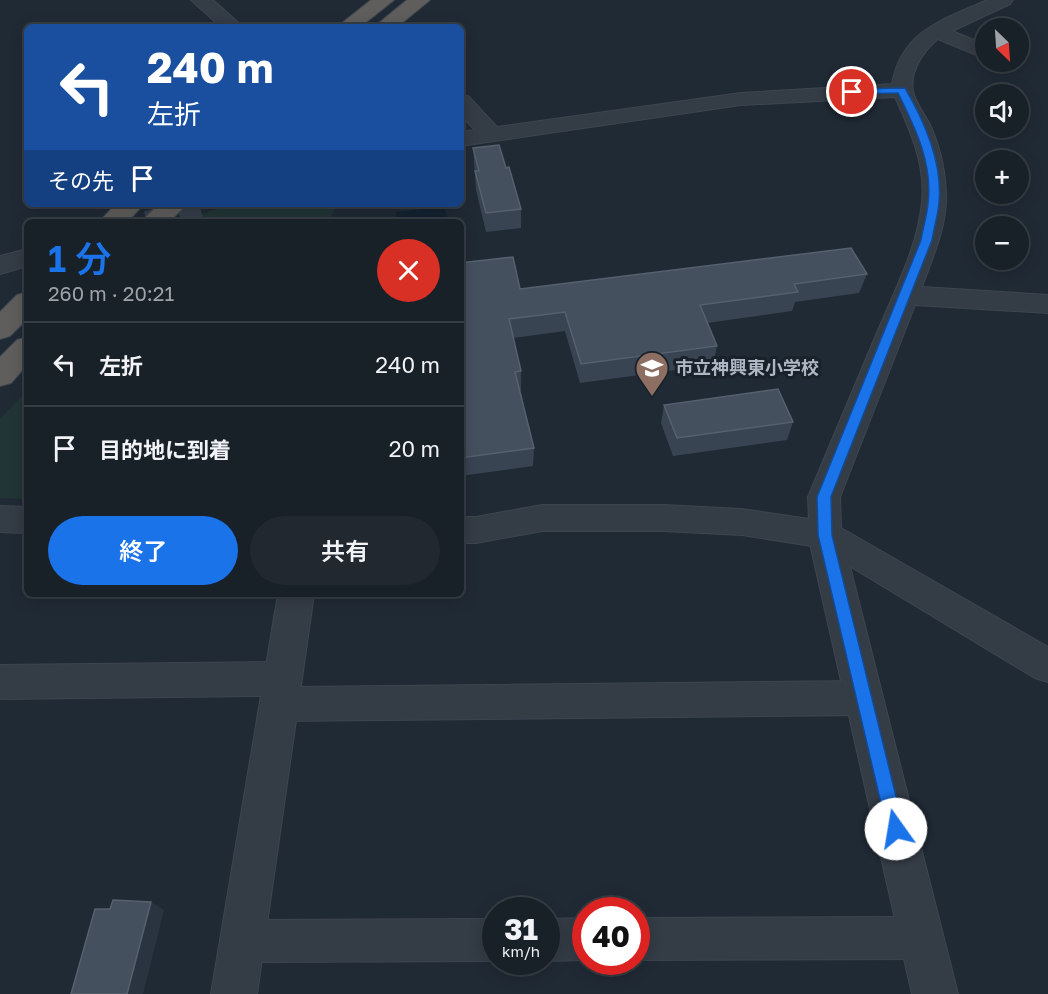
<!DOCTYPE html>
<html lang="ja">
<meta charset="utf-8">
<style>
body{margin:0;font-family:"Golos Text","Noto Sans JP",sans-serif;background:#212830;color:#f1f3f6;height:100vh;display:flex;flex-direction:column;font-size:22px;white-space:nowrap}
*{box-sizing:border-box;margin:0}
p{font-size:20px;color:#9fa3a8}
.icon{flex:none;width:33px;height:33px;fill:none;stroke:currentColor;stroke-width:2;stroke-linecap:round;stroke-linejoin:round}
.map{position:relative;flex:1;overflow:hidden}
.side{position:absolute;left:24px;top:219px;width:440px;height:378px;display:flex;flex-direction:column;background:#182028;border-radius:9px;box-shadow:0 3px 15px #0003,0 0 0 2px #363e45}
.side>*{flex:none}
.banner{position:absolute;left:24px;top:24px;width:440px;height:183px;border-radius:9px;box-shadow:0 3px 15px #0003,0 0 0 2px #363e45;background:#1a4fa0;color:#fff;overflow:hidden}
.needle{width:39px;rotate:155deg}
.controls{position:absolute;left:975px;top:18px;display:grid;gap:12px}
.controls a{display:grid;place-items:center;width:54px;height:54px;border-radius:50%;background:#182028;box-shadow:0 3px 15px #0003,0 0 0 2px #363e45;font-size:30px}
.speed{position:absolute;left:482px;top:897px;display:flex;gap:12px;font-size:30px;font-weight:700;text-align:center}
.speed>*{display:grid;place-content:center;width:78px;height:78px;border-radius:50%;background:#182028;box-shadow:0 3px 15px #0003,0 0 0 2px #363e45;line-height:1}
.speed small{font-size:15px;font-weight:400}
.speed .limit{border:9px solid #d22;background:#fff;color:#111}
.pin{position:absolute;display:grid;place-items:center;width:51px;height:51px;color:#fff;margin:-26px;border:3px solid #fff;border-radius:50%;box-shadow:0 2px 6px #0007}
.me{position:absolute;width:66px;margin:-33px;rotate:347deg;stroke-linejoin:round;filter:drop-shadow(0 0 4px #0008)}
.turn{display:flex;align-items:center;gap:21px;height:126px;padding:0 24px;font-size:27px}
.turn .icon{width:78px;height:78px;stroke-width:2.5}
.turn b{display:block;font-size:42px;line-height:51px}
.then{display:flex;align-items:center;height:57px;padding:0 24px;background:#0003;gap:12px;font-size:22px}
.round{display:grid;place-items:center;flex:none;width:63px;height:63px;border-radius:32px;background:#212830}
.overview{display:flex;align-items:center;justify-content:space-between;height:102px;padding:0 24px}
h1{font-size:36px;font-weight:600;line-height:45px;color:#1a73e8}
.cta{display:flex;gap:12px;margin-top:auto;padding:12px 24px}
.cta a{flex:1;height:69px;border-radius:36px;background:#1a73e8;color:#fff;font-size:24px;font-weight:600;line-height:69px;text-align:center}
.cta a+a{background:#212830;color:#f1f3f6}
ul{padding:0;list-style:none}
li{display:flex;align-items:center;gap:18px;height:84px;padding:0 24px;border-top:2px solid #363e45}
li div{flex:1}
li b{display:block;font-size:22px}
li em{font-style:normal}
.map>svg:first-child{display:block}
.green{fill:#223536}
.water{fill:#152232}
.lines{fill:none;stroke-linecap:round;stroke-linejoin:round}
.minor-tunnel{stroke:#353f4a;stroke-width:22;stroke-dasharray:22 11;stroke-linecap:butt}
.minor-casing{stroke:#3d4550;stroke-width:2}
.tertiary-casing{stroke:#3d4550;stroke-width:2}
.trunk-casing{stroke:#3e4750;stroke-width:2}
.minor{fill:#343c46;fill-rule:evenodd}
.tertiary{fill:#343c46;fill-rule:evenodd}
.trunk{fill:#5f5e5c;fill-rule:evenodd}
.wall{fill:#394452}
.shaded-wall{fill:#2a3441}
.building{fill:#45505e;stroke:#56606e;stroke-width:1.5}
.route{fill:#1a73e8;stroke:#114b97;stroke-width:1.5}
.labels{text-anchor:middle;stroke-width:6;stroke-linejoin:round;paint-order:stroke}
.poi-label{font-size:18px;font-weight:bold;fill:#aeb7c3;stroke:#19212a;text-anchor:start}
</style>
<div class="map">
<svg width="1048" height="994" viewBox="0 0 1048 994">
<rect width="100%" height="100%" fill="#202a35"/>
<path class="green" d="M234 204H337L328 222H188L194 216Z
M27 390V499L0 498V419Z"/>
<path class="water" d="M445 207 448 222H397L396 212Z"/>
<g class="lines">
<path class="minor-tunnel" d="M147 222 208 204"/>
<defs>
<path id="minor" d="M191 0H213L243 27H221Z
M987 0H1013L1010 4 952 31 986 45V59L938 39C924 50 909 72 913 91 915 103 926 116 931 127 941 150 946 174 946 199 946 228 932 259 922 287L1048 295V313L915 305 840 497 841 528 1048 647V682L1035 678 818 547 742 535 663 531H542L476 543H460V517H476L542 505H663L742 509 809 519 808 497C832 441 855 384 879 328 896 288 918 245 922 202 926 165 910 130 895 97L741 105 460 146V132L475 130 460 114V95L468 96 497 127 741 93 892 84C902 30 943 20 987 0Z
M27 249V266L0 274V256Z
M0 506 27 507V533L0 532Z
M282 662 295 667 300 679 297 687 865 681 878 686 883 698 878 710 865 715 279 721 266 716 261 704 264 696 0 699V665Z
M922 917 937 923 943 938 937 953 922 959 636 960V918Z
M585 918V960L546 961V919Z
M495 919V961L242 962 227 956 221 941 227 926 242 920Z"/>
<path id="tertiary" d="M825 521 837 525 842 535 958 994H912L808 535 813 525Z
M278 594H314L257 994H211Z"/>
<path id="trunk" d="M371 0H394L360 27H337Z
M407 0H430L397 27H374Z
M116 204H144L127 222H99Z
M159 204H187L169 222H141Z
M27 292V319L10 336 0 339V312L17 295Z
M27 337V365L11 383 0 386V357L17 340Z"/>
</defs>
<use href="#minor" class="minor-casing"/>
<use href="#tertiary" class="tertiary-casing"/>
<use href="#trunk" class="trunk-casing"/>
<use href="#minor" class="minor"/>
<use href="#tertiary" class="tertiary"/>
<use href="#trunk" class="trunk"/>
</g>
<path class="wall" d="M473 148 506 168 521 209V228L486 232 476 190Z
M460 263 520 289 867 274 859 293 795 302 792 311 707 323 717 346 713 365 580 383 565 331 513 338 521 371V390H520L534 448 533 466 460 476Z
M664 405 793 422 787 440 673 456 661 423Z"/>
<path class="shaded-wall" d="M151 902 164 910 143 994H127Z"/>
<path class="building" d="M499 145 506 168 509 167 521 209 486 213 475 171H479L473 148Z
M851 248 867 274 794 284 798 292 700 305 717 346 581 364 565 312 509 319 521 371 515 372 534 448 460 458V263L513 257 520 289Z
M778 389 793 422 677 438 664 405Z
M113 900 151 902 127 994H71L95 909H110Z"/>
<path class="route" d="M905 88C925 122 943 163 939 203 938 215 934 228 932 240L831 497 832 535 904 829 902 835 896 837 890 835 887 829 818 535 817 497 921 240C923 228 927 215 928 203 933 164 915 127 898 93L852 94 848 92 852 89Z"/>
<defs>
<symbol id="school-pin" viewBox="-11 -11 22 30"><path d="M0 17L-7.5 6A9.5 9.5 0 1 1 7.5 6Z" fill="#8d6e63" stroke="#19212a"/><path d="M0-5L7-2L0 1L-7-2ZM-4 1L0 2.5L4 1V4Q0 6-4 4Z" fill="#fff"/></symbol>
</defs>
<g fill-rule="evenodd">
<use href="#school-pin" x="633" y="349" width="38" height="52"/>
</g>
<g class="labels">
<g class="poi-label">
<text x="675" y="374">市立神興東小学校</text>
</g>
</g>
</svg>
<div class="controls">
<a><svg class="needle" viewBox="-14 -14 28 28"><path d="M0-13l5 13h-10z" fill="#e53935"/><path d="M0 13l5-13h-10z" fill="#9fa3a8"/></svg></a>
<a><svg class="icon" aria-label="sound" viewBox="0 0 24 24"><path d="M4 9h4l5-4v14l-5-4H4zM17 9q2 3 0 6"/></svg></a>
<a>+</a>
<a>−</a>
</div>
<div class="speed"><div>31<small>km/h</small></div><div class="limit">40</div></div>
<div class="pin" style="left:852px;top:92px;background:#d93025"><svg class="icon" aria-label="arrive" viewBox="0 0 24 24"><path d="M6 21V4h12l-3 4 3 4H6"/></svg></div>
<svg class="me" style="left:896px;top:829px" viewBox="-20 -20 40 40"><circle r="19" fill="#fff"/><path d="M0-13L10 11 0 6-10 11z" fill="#1a73e8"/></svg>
<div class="banner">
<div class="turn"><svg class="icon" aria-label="left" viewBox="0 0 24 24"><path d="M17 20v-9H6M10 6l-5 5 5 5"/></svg><div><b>240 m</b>左折</div></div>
<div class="then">その先<svg class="icon" aria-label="arrive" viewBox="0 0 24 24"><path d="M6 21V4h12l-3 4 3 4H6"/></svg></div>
</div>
<section class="side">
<div class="overview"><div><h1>1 分</h1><p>260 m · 20:21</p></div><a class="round" style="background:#d93025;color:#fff"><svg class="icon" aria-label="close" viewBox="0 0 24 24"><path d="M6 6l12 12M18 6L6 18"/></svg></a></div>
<ul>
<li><svg class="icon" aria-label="left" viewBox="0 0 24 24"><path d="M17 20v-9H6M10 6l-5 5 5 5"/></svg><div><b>左折</b></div><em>240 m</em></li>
<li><svg class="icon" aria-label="arrive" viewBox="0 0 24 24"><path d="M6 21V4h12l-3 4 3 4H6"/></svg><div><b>目的地に到着</b></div><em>20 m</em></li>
</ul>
<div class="cta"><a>終了</a><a>共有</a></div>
</section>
</div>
